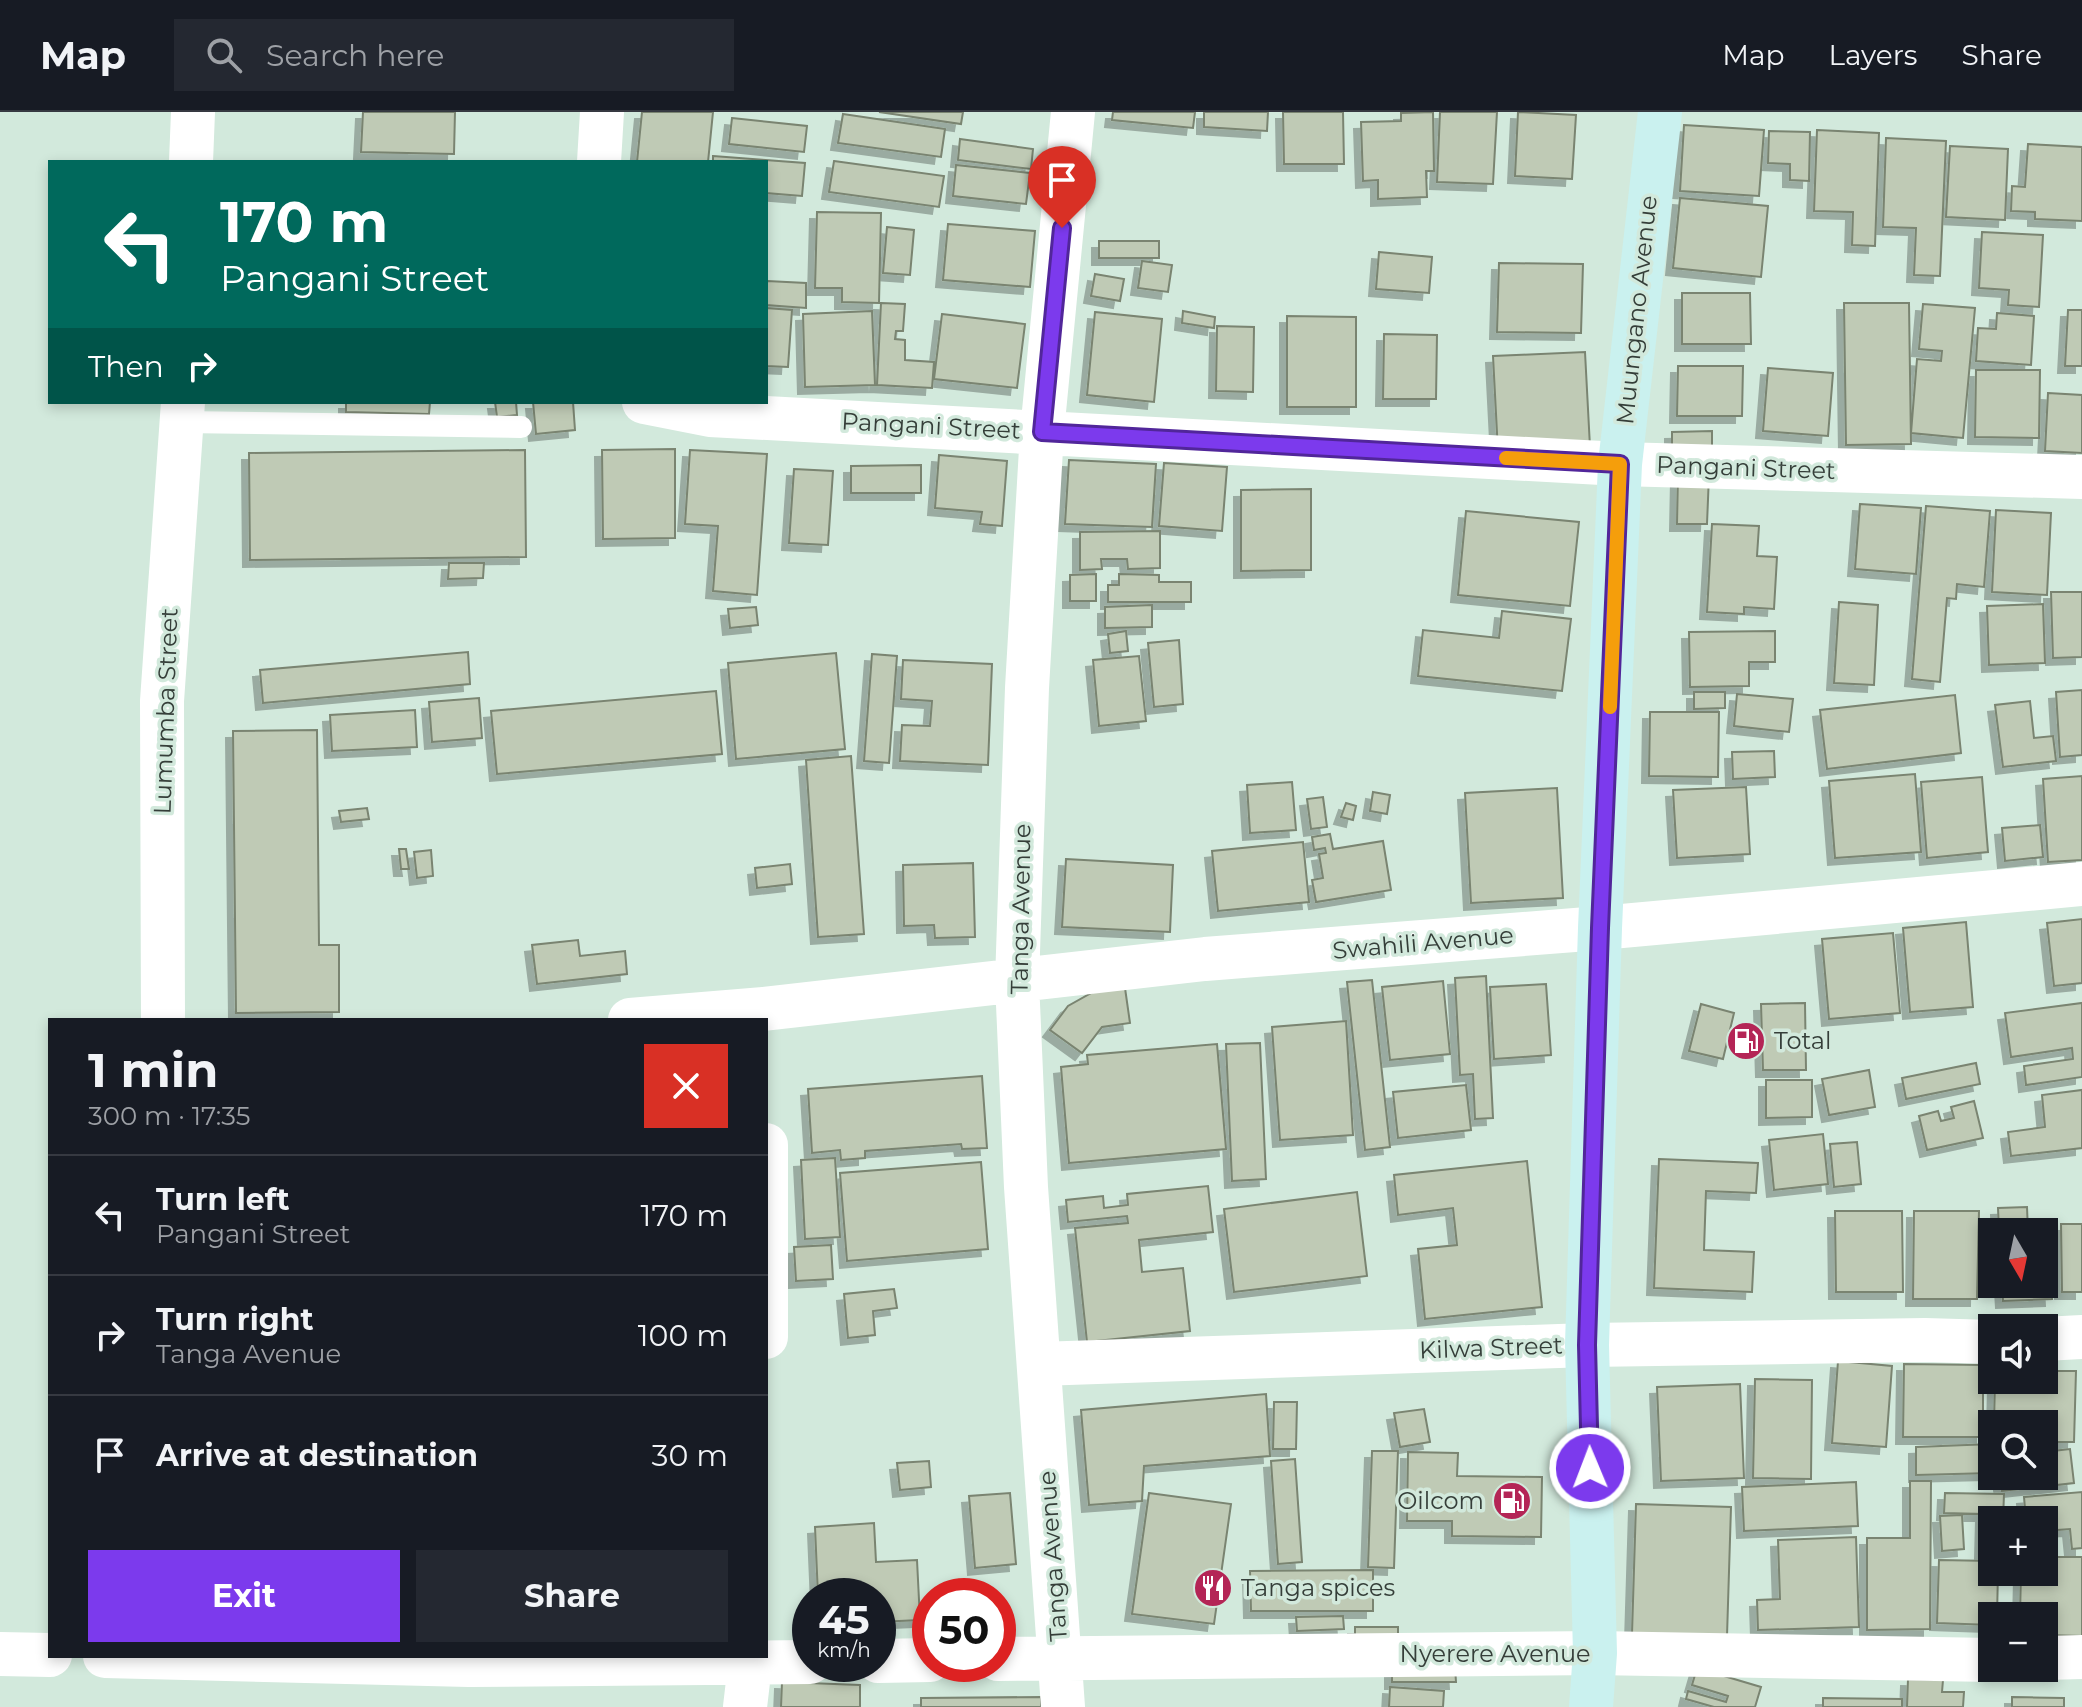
<!DOCTYPE html>
<meta charset="utf-8">
<style>
body{margin:0;font-family:Montserrat,sans-serif;background:#242831;color:#f1f3f6;height:100vh;display:flex;flex-direction:column;font-size:30px;white-space:nowrap}
*{box-sizing:border-box;margin:0}
p{font-size:26px;color:#9ea1a6}
.icon{flex:none;width:44px;height:44px;fill:none;stroke:currentColor;stroke-width:2;stroke-linecap:round;stroke-linejoin:round}
.map{position:relative;flex:1;overflow:hidden}
.sheet{position:absolute;left:48px;top:906px;width:720px;height:640px;display:flex;flex-direction:column;background:#171b24;border-radius:0px;box-shadow:0 4px 12px #0003}
.sheet>*{flex:none}
.banner{position:absolute;left:48px;top:48px;width:720px;height:244px;border-radius:0px;box-shadow:0 4px 12px #0003;background:#00695c;color:#fff;overflow:hidden}
.needle{width:52px;rotate:171deg}
.tools{position:absolute;left:1978px;top:1106px;display:grid;gap:16px}
.tools a{display:grid;place-items:center;width:80px;height:80px;border-radius:0px;background:#171b24;box-shadow:0 4px 12px #0003;font-size:40px}
.speed{position:absolute;left:792px;top:1466px;display:flex;gap:16px;font-size:40px;font-weight:700;text-align:center}
.speed>*{display:grid;place-content:center;width:104px;height:104px;border-radius:50%;background:#171b24;box-shadow:0 4px 12px #0003;line-height:1}
.speed small{font-size:20px;font-weight:400}
.speed .limit{border:12px solid #d22;background:#fff;color:#111}
.pin{position:absolute;display:grid;place-items:center;width:68px;height:68px;color:#fff;margin:-82px -34px;border-radius:50% 50% 50% 0;rotate:-45deg;box-shadow:0 0 8px #0007}
.pin .icon{rotate:45deg}
.me{position:absolute;width:88px;margin:-44px;rotate:359deg;stroke-linejoin:round;filter:drop-shadow(0 0 6px #0008)}
.turn{display:flex;align-items:center;gap:28px;height:168px;padding:0 40px;font-size:36px}
.turn .icon{width:104px;height:104px;stroke-width:2.5}
.turn b{display:block;font-size:56px;line-height:68px}
.then{display:flex;align-items:center;height:76px;padding:0 40px;background:#0003;gap:16px;font-size:30px}
.round{display:grid;place-items:center;flex:none;width:84px;height:84px;border-radius:0px;background:#242831}
.summary{display:flex;align-items:center;justify-content:space-between;height:136px;padding:0 40px}
h1{font-size:48px;font-weight:700;line-height:60px}
.action{display:flex;gap:16px;margin-top:auto;padding:16px 40px}
.action a{flex:1;height:92px;border-radius:0px;background:#7c3aed;color:#fff;font-size:32px;font-weight:700;line-height:92px;text-align:center}
.action a+a{background:#242831;color:#f1f3f6}
ul{padding:0;list-style:none}
li{display:flex;align-items:center;gap:24px;height:120px;padding:0 40px;border-top:2px solid #363941}
li div{flex:1}
li b{display:block;font-size:30px}
li em{font-style:normal}
header{display:flex;align-items:center;gap:48px;box-sizing:border-box;height:112px;padding:0 40px;background:#171b24;border-bottom:2px solid #363941}
header strong{font-size:38px}
nav{display:flex;gap:44px;margin-inline-start:auto;font-size:28px}
.search{width:560px;height:72px;background:#242831;display:flex;align-items:center;gap:20px;box-sizing:border-box;padding:0 28px;border-radius:0px;color:#9ea1a6;font-size:30px}
.map>svg:first-child{display:block}
.building{fill:#bfcab5;stroke:#7a8471;stroke-width:2;filter:url(#shadow)}
.lines{fill:none;stroke-linecap:round;stroke-linejoin:round}
.service{stroke:#fff;stroke-width:22}
.minor{stroke:#fff;stroke-width:44}
.secondary{stroke:#caf1ef;stroke-width:44}
.route-casing{stroke:#51269a;stroke-width:20}
.route{stroke:#7c3aed;stroke-width:14}
.slow{stroke:#f59e0b;stroke-width:14}
.labels{text-anchor:middle;stroke-width:7;stroke-linejoin:round;paint-order:stroke}
.street-label{font-size:24px;fill:#353e39;stroke:#d2e9dc}
.poi-label{font-size:24px;fill:#353e39;stroke:#d2e9dc;text-anchor:start}
</style>
<header>
<strong>Map</strong>
<div class="search"><svg class="icon" aria-label="search" viewBox="0 0 24 24"><circle cx="10" cy="10" r="6"/><path d="M15 15l6 6"/></svg>Search here</div>
<nav><a>Map</a><a>Layers</a><a>Share</a></nav>
</header>
<div class="map">
<svg width="2082" height="1595" viewBox="0 0 2082 1595">
<defs>
<filter id="shadow"><feDropShadow dx="-7" dy="7" stdDeviation="0" flood-color="#0004"/></filter>
</defs>
<rect width="100%" height="100%" fill="#d2e9dc"/>
<path class="building" d="M363 0H455L454 42 361 40Z
M642 0H713L708 50H637Z
M879 0H963L961 12Z
M1113 0H1195L1193 16 1112 8Z
M1204 0H1268L1267 19 1204 15Z
M1283 0H1343L1344 52H1284Z
M1433 0 1434 59H1426L1427 85 1378 87V68L1363 69 1361 10 1401 9V1Z
M1440 0H1497L1493 72 1437 70Z
M1518 0 1576 3 1572 67 1515 64Z
M843 2 945 17 941 45 838 31Z
M732 6 807 14 804 40 729 32Z
M1684 13 1764 18 1759 84 1680 79Z
M1817 18 1879 21 1875 134 1852 133 1853 100 1814 99Z
M1769 19 1810 20 1809 69 1790 68V52L1768 51Z
M1886 26 1946 29 1940 164 1914 163 1916 116 1883 115Z
M960 27 1033 37 1031 57 958 48Z
M2028 32 2082 35V109L2035 107V100L2011 99 2012 74 2025 75Z
M1950 34 2008 37 2005 108 1946 105Z
M713 44 805 51 802 84 766 81V50H713Z
M834 49 944 64 939 95 829 80Z
M956 53 1030 61 1026 92 953 84Z
M1680 86 1768 94 1761 165 1673 156Z
M817 100 881 101 879 191 842 190V176H815Z
M948 112 1035 119 1030 175 943 168Z
M887 115 914 118 910 163 883 161Z
M1982 120 2043 123 2039 195 2008 193 2009 178 1979 176Z
M1099 129H1159V146H1099Z
M1379 140 1432 145 1429 181 1376 177Z
M1142 149 1172 153 1168 180 1138 176Z
M1499 151 1583 152 1581 221 1497 220Z
M1095 162 1124 167 1120 189 1091 184Z
M767 169 806 171V196L766 193Z
M1682 181H1750L1751 232H1682Z
M881 191 905 192 903 219H896L895 227 905 228V248L934 250 932 276 877 273Z
M1844 191H1909L1911 332 1846 333Z
M1923 192 1975 196 1963 326 1911 321 1917 247 1941 249 1942 239 1919 237Z
M766 196 792 198 788 255 766 254Z
M2068 198H2082V254H2065Z
M872 199 875 273 805 275 803 202Z
M1183 199 1215 205 1214 216 1182 211Z
M1095 200 1162 207 1154 290 1087 283Z
M1997 201 2034 204 2031 253 1976 249 1978 216 1996 217Z
M942 202 1025 212 1017 276 934 267Z
M1287 204 1356 205V295H1287Z
M1217 214 1254 215 1253 280 1216 279Z
M1384 222 1437 223 1436 287H1383Z
M1585 240 1590 335 1498 340 1493 244Z
M1678 254H1743L1742 304H1677Z
M1768 256 1833 261 1828 324 1763 319Z
M1976 258H2040L2039 326 1975 325Z
M2048 281 2082 283V341L2045 339Z
M346 290H430L429 302 346 300Z
M495 290H516L517 303 497 305Z
M533 290H573L575 318 536 322Z
M1712 319V346L1672 347V320Z
M675 337V426L603 427 602 338Z
M525 338 526 445 250 448 249 341Z
M690 338 767 342 757 483 713 479 718 414 685 412Z
M939 343 1007 349 1002 414 980 412 982 400 935 396Z
M1069 348 1156 352 1152 415 1065 412Z
M1164 351 1227 355 1222 419 1159 414Z
M921 353V381H851V354Z
M794 357 833 359 828 433 789 431Z
M1678 362 1709 363 1707 412H1677Z
M1311 377V458L1241 459V378Z
M1860 392 1921 396 1916 462 1855 457Z
M1926 394 1990 399 1984 475 1957 472 1956 487 1947 486 1940 570 1912 567Z
M1996 398 2051 401 2047 483 1992 480Z
M1466 399 1579 410 1570 494 1458 483Z
M1712 412 1759 414 1757 444 1777 445 1774 497 1744 495V502L1707 500Z
M1160 419V456L1128 457 1127 447H1101L1102 457 1080 458V420Z
M449 451H484L483 466 448 467Z
M1096 462V489H1070V463Z
M1119 462 1159 463V470H1191V490H1108V473H1119Z
M2051 480H2082V545L2053 546Z
M1839 490 1878 493 1874 573 1834 571Z
M2043 492 2045 551 1989 553 1987 494Z
M1152 493V515L1105 516V495Z
M756 495 758 513 730 516 728 497Z
M1502 499 1571 507 1562 579 1418 564 1423 518 1499 526Z
M1126 519 1128 539 1110 541 1108 522Z
M1775 519V550H1749V574L1690 575 1689 520Z
M1179 528 1183 592 1154 595 1148 531Z
M468 540 470 572 263 591 260 558Z
M836 541 845 637 736 647 728 551Z
M872 542 897 544 889 651 864 649Z
M1139 544 1146 609 1099 614 1093 548Z
M903 548 992 552 988 653 900 649 902 613 930 614 932 589 901 587Z
M2082 578V643L2060 645 2056 580Z
M716 579 722 642 497 662 491 599Z
M1694 580H1725V596L1694 597Z
M1737 582 1793 587 1789 620 1734 614Z
M1955 583 1961 641 1827 657 1820 598Z
M479 586 482 626 432 630 429 590Z
M2030 589 2034 626 2053 624 2056 649 2003 655 1995 593Z
M415 598 417 635 332 639 330 603Z
M1650 600H1719L1718 665 1649 664Z
M317 618 319 833H339V900L236 901 233 619Z
M1774 639 1775 665 1733 667 1732 640Z
M851 644 864 822 818 825 806 648Z
M1915 662 1921 740 1835 746 1829 669Z
M2082 664V748L2048 750 2043 667Z
M1982 665 1988 740 1927 746 1921 670Z
M1292 670 1296 718 1250 721 1247 673Z
M1746 675 1750 742 1677 746 1673 678Z
M1557 676 1563 786 1471 791 1465 681Z
M1373 680 1390 683 1387 702 1370 699Z
M1323 685 1327 715 1311 717 1307 687Z
M1346 691 1356 694 1353 708 1341 705Z
M367 696 369 707 341 710 339 699Z
M2040 713 2043 745 2005 749 2002 716Z
M1330 722 1333 737 1383 729 1391 778 1316 790 1312 768 1323 766 1319 742 1326 741 1325 736 1314 738 1312 725Z
M1303 730 1309 790 1218 799 1212 739Z
M399 737H406L409 757H401Z
M431 738 433 764 417 766 414 740Z
M1066 747 1173 753 1170 820 1062 815Z
M973 751 975 825 935 826 934 813 904 814 903 753Z
M790 752 792 772 757 776 755 756Z
M2082 807V871L2054 874 2047 811Z
M1966 810 1973 895 1910 900 1903 816Z
M1893 821 1900 901 1829 907 1822 827Z
M578 828 580 844 625 839 627 862 537 872 532 833Z
M1486 864 1493 1006 1475 1007 1473 962 1460 963 1455 866Z
M1372 868 1390 1035 1365 1038 1347 870Z
M1443 869 1450 942 1390 948 1382 875Z
M1546 872 1551 943 1494 947 1490 875Z
M1125 876 1130 911 1102 915 1082 941 1050 918 1068 894 1093 880Z
M1805 891 1806 958H1763L1761 892Z
M2082 891V965L2026 973 2024 954 2073 947 2072 936 2011 945 2005 901Z
M1701 892 1734 901 1723 947 1689 939Z
M1346 909 1353 1023 1280 1028 1272 915Z
M1260 931 1266 1067 1232 1069 1226 932Z
M1217 932 1226 1037 1069 1051 1061 955 1088 952 1087 943Z
M1976 951 1980 972 1906 987 1902 966Z
M1869 958 1875 995 1829 1003 1822 967Z
M982 964 987 1036 962 1037 961 1032 865 1039V1046L841 1048 840 1038 812 1041 808 977Z
M1766 968H1812V1005L1766 1006Z
M1466 973 1471 1018 1398 1026 1393 980Z
M2082 978V1036L2011 1044 2008 1020 2045 1015 2042 983Z
M1974 989 1983 1026 1927 1038 1919 1004 1938 999 1941 1009 1954 1006 1951 995Z
M1823 1022 1828 1072 1774 1078 1769 1028Z
M1857 1030 1861 1072 1834 1075 1830 1032Z
M835 1046 840 1125 805 1127 801 1048Z
M1659 1047 1758 1051 1756 1081 1706 1079 1704 1138 1754 1140 1752 1180 1654 1176Z
M1527 1049 1542 1195 1425 1207 1418 1137 1457 1133 1453 1096 1398 1103 1394 1063Z
M981 1050 988 1137 847 1149 840 1061Z
M1208 1074 1213 1120 1139 1128 1142 1160 1183 1156 1190 1219 1087 1230 1075 1116 1128 1111 1127 1104 1068 1110 1066 1088 1103 1084 1104 1096 1128 1093 1127 1082Z
M1357 1080 1367 1164 1234 1180 1224 1097Z
M2027 1095 2028 1120H1999L1998 1096Z
M1835 1099H1902L1903 1180H1836Z
M1914 1099H1979L1977 1187H1913Z
M2061 1112H2082V1180H2062Z
M831 1133 833 1167 796 1169 794 1135Z
M2050 1150 2052 1187 2003 1189 2002 1172H2044V1151Z
M894 1177 897 1196 873 1199 875 1223 848 1226 844 1182Z
M1838 1249 1892 1254 1886 1335 1832 1331Z
M1904 1252 1983 1253V1325H1903Z
M2044 1259H2076L2074 1330H2044V1312H1994L1995 1268H2044Z
M1755 1267 1812 1268 1811 1367 1753 1366Z
M1740 1272 1744 1366 1661 1369 1657 1275Z
M1266 1282 1270 1344 1144 1354 1142 1389 1089 1393 1081 1298Z
M1274 1290H1297L1296 1337H1273Z
M1424 1297 1430 1330 1400 1335 1394 1301Z
M1992 1332V1361L1916 1363V1335Z
M2070 1337 2074 1371 2002 1379 2000 1364H2044V1340Z
M1372 1339H1398L1394 1456 1368 1455Z
M1408 1340 1458 1341 1457 1364 1542 1365 1541 1425 1452 1424V1409H1407Z
M1295 1347 1302 1450 1278 1452 1271 1349Z
M929 1349 931 1375 900 1378 897 1351Z
M1910 1369H1931L1930 1517 1867 1518V1426H1910Z
M1856 1370 1858 1414 1744 1419 1742 1375Z
M2082 1380V1436L2072 1437 2070 1417 2044 1419V1436V1408H2026L2024 1385Z
M1010 1381 1016 1452 975 1456 969 1384Z
M1149 1381 1231 1392 1214 1512 1132 1502Z
M1945 1381 2004 1382 2003 1408H1992V1440H1982L1983 1402 1944 1401Z
M1636 1392 1731 1395 1727 1524 1632 1522Z
M1962 1403 1964 1437 1942 1439 1940 1404Z
M874 1411 876 1450 917 1448 920 1508 878 1510V1484H818L815 1415Z
M1856 1425 1859 1515 1758 1518 1757 1488 1780 1487 1778 1428Z
M2044 1445H2082V1524L2044 1523V1504H2020L2021 1460H2044Z
M1939 1448 1992 1449V1460H1998L1997 1504H1992V1513L1937 1511Z
M1373 1458V1499H1251L1250 1459Z
M1343 1504 1344 1517 1297 1519 1296 1505Z
M1355 1515H1398V1533H1355Z
M1392 1555H1455L1456 1570H1392Z
M1697 1556 1761 1575 1755 1595H1714L1686 1587 1688 1579 1726 1590 1728 1584 1692 1573Z
M1908 1567 1943 1568 1942 1580H1964L1963 1595H1907Z
M782 1570 860 1573V1595H781Z
M1390 1575 1444 1579 1443 1595H1389Z
M1041 1585V1595H921V1586Z
M2012 1585 2064 1586V1595H2012Z
M1823 1586 1902 1587V1595H1823Z"/>
<g class="lines">
<path class="service" d="M182 310 521 315"/>
<path class="minor" d="M191 50 193 0
M599 50 602 0
M644 290 710 303 1620 352 2082 365
M163 908 162 589 183 290
M630 908 764 897 1205 847 1600 816 2082 772
M766 1033V1225
M2044 1227 2082 1225
M1039 1252 1587 1233 1925 1228 1992 1230
M0 1542 50 1543
M105 1544 469 1553 810 1550
M2044 1546 2082 1545
M998 1547 1595 1541 1992 1548
M878 1549 930 1548
M745 1595 751 1544
M1063 1595 1026 1075 1017 869 1027 576 1042 320 1073 0"/>
<path class="secondary" d="M1591 1595 1595 1541 1587 1233 1600 816 1620 352 1660 0"/>
</g>
<g class="lines">
<defs>
<path id="route" d="M1062 116 1042 320 1620 352 1600 816 1587 1233 1590 1356"/>
</defs>
<use href="#route" class="route-casing"/>
<use href="#route" class="route"/>
<path class="slow" d="M1506 346 1620 352 1610 595"/>
</g>
<defs>
<symbol id="fuel-disc" viewBox="-11 -11 22 22"><circle r="9.5" fill="#b42556" stroke="#d2e9dc"/><path d="M-5.5-6h7V0h2V4h1.3V-2.5L3-4.5l.8-.8L6-3V5H2.5V1h-1V6h-7ZM-4.2-4.7v3.2H.2V-4.7Z" fill="#fff"/></symbol>
<symbol id="restaurant-disc" viewBox="-11 -11 22 22"><circle r="9.5" fill="#b42556" stroke="#d2e9dc"/><path d="M-5-6h1v4h1v-4h1v4h1v-4h1v5L-1.5 .5V6h-2V.5L-5-1ZM5-6V6H3V1.5H1.5Q1.5-4 5-6Z" fill="#fff"/></symbol>
</defs>
<g fill-rule="evenodd">
<use href="#fuel-disc" x="1724" y="907" width="44" height="44"/>
<use href="#fuel-disc" x="1490" y="1367" width="44" height="44"/>
<use href="#restaurant-disc" x="1191" y="1454" width="44" height="44"/>
</g>
<g class="labels">
<g class="street-label">
<text transform="translate(1637 198) rotate(-84)" y="8">Muungano Avenue</text>
<text transform="translate(931 314) rotate(3)" y="8">Pangani Street</text>
<text transform="translate(1746 356) rotate(2)" y="8">Pangani Street</text>
<text transform="translate(166 599) rotate(-88)" y="8">Lumumba Street</text>
<text transform="translate(1021 797) rotate(-89)" y="8">Tanga Avenue</text>
<text transform="translate(1423 831) rotate(-5)" y="8">Swahili Avenue</text>
<text transform="translate(1491 1236) rotate(-2)" y="8">Kilwa Street</text>
<text transform="translate(1053 1444) rotate(-94)" y="8">Tanga Avenue</text>
<text x="1495" y="1550">Nyerere Avenue</text>
</g>
<g class="poi-label">
<text x="1774" y="937">Total</text>
<text x="1484" y="1397" text-anchor="end">Oilcom</text>
<text x="1241" y="1484">Tanga spices</text>
</g>
</g>
</svg>
<div class="tools">
<a><svg class="needle" viewBox="-14 -14 28 28"><path d="M0-13l5 13h-10z" fill="#e53935"/><path d="M0 13l5-13h-10z" fill="#9ea1a6"/></svg></a>
<a><svg class="icon" aria-label="sound" viewBox="0 0 24 24"><path d="M4 9h4l5-4v14l-5-4H4zM17 9q2 3 0 6"/></svg></a>
<a><svg class="icon" aria-label="search" viewBox="0 0 24 24"><circle cx="10" cy="10" r="6"/><path d="M15 15l6 6"/></svg></a>
<a>+</a>
<a>−</a>
</div>
<div class="speed"><div>45<small>km/h</small></div><div class="limit">50</div></div>
<div class="pin" style="left:1062px;top:116px;background:#d93025"><svg class="icon" aria-label="arrive" viewBox="0 0 24 24"><path d="M6 21V4h12l-3 4 3 4H6"/></svg></div>
<svg class="me" style="left:1590px;top:1356px" viewBox="-20 -20 40 40"><circle r="17" fill="#7c3aed" stroke="#fff" stroke-width="3"/><path d="M0-11L8 9 0 5-8 9z" fill="#fff"/></svg>
<div class="banner">
<div class="turn"><svg class="icon" aria-label="left" viewBox="0 0 24 24"><path d="M17 20v-9H6M10 6l-5 5 5 5"/></svg><div><b>170 m</b>Pangani Street</div></div>
<div class="then">Then<svg class="icon" aria-label="right" viewBox="0 0 24 24"><path d="M7 20v-9h11M14 6l5 5-5 5"/></svg></div>
</div>
<section class="sheet">
<div class="summary"><div><h1>1 min</h1><p>300 m · 17:35</p></div><a class="round" style="background:#d93025;color:#fff"><svg class="icon" aria-label="close" viewBox="0 0 24 24"><path d="M6 6l12 12M18 6L6 18"/></svg></a></div>
<ul>
<li><svg class="icon" aria-label="left" viewBox="0 0 24 24"><path d="M17 20v-9H6M10 6l-5 5 5 5"/></svg><div><b>Turn left</b><p>Pangani Street</p></div><em>170 m</em></li>
<li><svg class="icon" aria-label="right" viewBox="0 0 24 24"><path d="M7 20v-9h11M14 6l5 5-5 5"/></svg><div><b>Turn right</b><p>Tanga Avenue</p></div><em>100 m</em></li>
<li><svg class="icon" aria-label="arrive" viewBox="0 0 24 24"><path d="M6 21V4h12l-3 4 3 4H6"/></svg><div><b>Arrive at destination</b></div><em>30 m</em></li>
</ul>
<div class="action"><a>Exit</a><a>Share</a></div>
</section>
</div>
